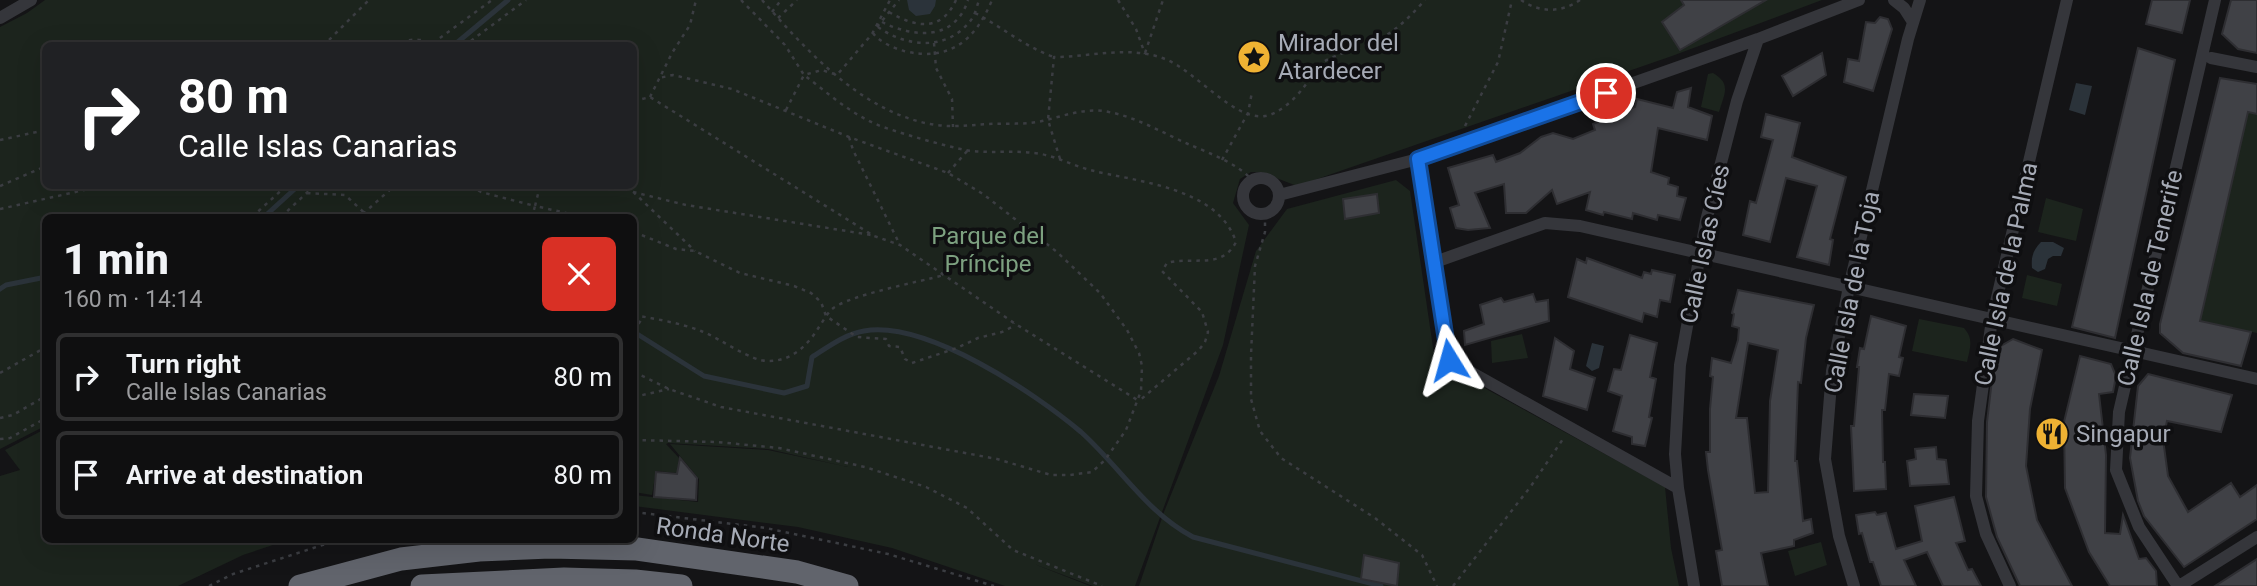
<!DOCTYPE html>
<meta charset="utf-8">
<style>
body{margin:0;font-family:Roboto,sans-serif;background:#1d1d1e;color:#f1f3f6;height:100vh;display:flex;flex-direction:column;font-size:26px;white-space:nowrap}
*{box-sizing:border-box;margin:0}
p{font-size:23px;color:#9b9c9f}
.icon{flex:none;width:38px;height:38px;fill:none;stroke:currentColor;stroke-width:2;stroke-linecap:round;stroke-linejoin:round}
.map{position:relative;flex:1;overflow:hidden}
.sheet{position:absolute;left:42px;top:214px;width:595px;height:329px;display:flex;flex-direction:column;background:#0f0f10;border-radius:10px;box-shadow:0 7px 28px #0002,0 0 0 2px #2f2f30}
.sheet>*{flex:none}
.hud{position:absolute;left:42px;top:42px;width:595px;height:147px;border-radius:10px;box-shadow:0 7px 28px #0002,0 0 0 2px #2f2f30;background:#202124;color:#fff;overflow:hidden}
.pin{position:absolute;display:grid;place-items:center;width:60px;height:60px;color:#fff;margin:-30px;border:4px solid #fff;border-radius:50%;box-shadow:0 2px 7px #0007}
.me{position:absolute;width:77px;margin:-38px;rotate:352deg;stroke-linejoin:round;filter:drop-shadow(0 0 5px #0008)}
.turn{display:flex;align-items:center;gap:24px;height:147px;padding:0 21px;font-size:32px}
.turn .icon{width:91px;height:91px;stroke-width:2.5}
.turn b{display:block;font-size:49px;line-height:60px}
.round{display:grid;place-items:center;flex:none;width:74px;height:74px;border-radius:10px;background:#1d1d1e}
.headline{display:flex;align-items:center;justify-content:space-between;height:119px;padding:0 21px}
h1{font-size:42px;font-weight:800;line-height:52px}
ul{padding:0;list-style:none}
li{display:flex;align-items:center;gap:21px;height:88px;margin:0 14px 10px;padding:0 7px;border:4px solid #2f2f30;border-radius:10px}
li div{flex:1}
li b{display:block;font-size:26px}
li em{font-style:normal}
.map>svg:first-child{display:block}
.green{fill:#1c241d;fill-rule:evenodd}
.water{fill:#2b333a}
.lines{fill:none;stroke-linecap:round;stroke-linejoin:round}
.stream{stroke:#2b333a;stroke-width:5}
.building{fill:#404146;stroke:#2e2e32;stroke-width:2;fill-rule:evenodd}
.path{stroke:#3b3d42;stroke-width:2.5;stroke-dasharray:3.5 5;stroke-linecap:butt}
.street{stroke:#35363b;stroke-width:12}
.highway{stroke:#61646c;stroke-width:23}
.route-casing{stroke:#114b97;stroke-width:18}
.route{stroke:#1a73e8;stroke-width:12}
.labels{text-anchor:middle;stroke-width:7;stroke-linejoin:round;paint-order:stroke}
.poi-label{font-size:24px;fill:#a6abb6;stroke:#0f0f11;text-anchor:start}
.park-label{font-size:24px;fill:#7da180;stroke:#0f0f11}
.street-label{font-size:24px;fill:#a6abb6;stroke:#0f0f11}
</style>
<div class="map">
<svg width="2257" height="586" viewBox="0 0 2257 586">
<rect width="100%" height="100%" fill="#141416"/>
<path class="green" d="M45 0H1822L1672 56 1297 186 1261 172H1251L1240 179 1233 203 1249 225 1223 345 1135 586H1093L1034 564 1090 586H1005L892 548 798 527 634 506V495L698 502 699 479 670 444 768 450 848 467 768 449 668 443 666 444 679 458 677 473 656 471 652 495 634 492V217H46L45 426 0 449V27L27 13ZM46 46H634V186H46Z
M1713 73C1732 84 1724 94 1719 112L1701 107 1708 74Z
M2248 112 2257 114V333L2200 321Z
M1396 180 1410 191 1435 361 1665 487 1671 548 1679 586H1139L1164 512 1219 376 1256 251 1287 209Z
M2046 198 2083 209 2076 241 2038 232Z
M2027 275 2062 284 2057 306 2022 298Z
M1919 319 1964 328C1974 339 1970 348 1967 362L1912 351Z
M1522 334 1528 358 1492 363 1491 341Z
M45 429 46 539H291L243 555 178 586H0V476L20 470 5 450Z
M1821 542 1827 565 1795 576 1788 551Z"/>
<path class="water" d="M907 0H936L935 6 930 14 916 16 909 10Z
M2076 83 2092 86 2085 115 2069 110Z
M2041 242H2053L2064 248 2061 256H2053L2048 259 2045 269 2038 272 2032 268C2031 257 2033 250 2041 242Z
M1592 343 1604 346 1599 368 1592 371 1586 366Z"/>
<g class="lines">
<path class="stream" d="M453 46 508 0
M264 217 298 186
M0 289 6 285 46 277
M634 332 704 376 784 393 807 386 812 357C828 347 845 334 864 331 926 320 1035 393 1081 432 1120 467 1146 512 1193 537L1381 586"/>
</g>
<path class="building" d="M1681 0H1766L1680 50 1662 22 1684 5Z
M2152 0H2190L2182 33 2146 24Z
M2231 0H2257V53L2238 49 2222 34Z
M1880 17 1888 19 1892 29 1873 91 1844 82 1848 59 1859 61 1866 22 1875 23Z
M2138 48 2175 60 2115 338 2072 327Z
M1822 53 1826 75 1793 96 1782 76Z
M2220 78 2257 84V114L2248 112 2200 321 2251 332 2241 366 2183 353 2160 333V324Z
M1691 88 1688 107 1712 116 1707 140 1658 128 1651 172 1669 178 1668 184 1678 187 1677 196 1686 198 1680 220 1658 215 1657 220 1633 213 1632 219 1604 212 1603 215 1586 210 1590 192 1557 204 1552 190 1526 213H1506L1504 184 1475 193 1490 228 1468 230 1456 228 1450 208 1459 205 1448 168 1493 155 1496 162 1520 153 1541 137 1553 133 1573 139 1595 130 1593 124 1602 120V118L1635 107 1637 99 1673 108 1677 92Z
M1766 114 1800 123 1792 157 1846 177 1830 239 1833 240 1829 265 1797 257 1817 186 1786 178 1770 242 1743 235 1750 201 1756 203 1773 140 1761 137Z
M1377 194 1379 213 1345 219 1343 199Z
M1587 258 1642 278 1644 272 1651 274 1652 270 1675 275 1670 302 1660 300 1657 317 1644 313 1642 322 1568 297 1577 259 1586 263Z
M1738 290 1814 305 1806 338 1801 383 1798 382 1795 461H1797L1803 521 1811 519 1813 533 1794 540V546L1761 553 1768 586H1722L1716 551 1722 550 1708 470 1706 452H1710V409L1713 377 1710 376 1712 358 1731 363 1738 340 1739 328 1732 326 1734 314 1732 313ZM1748 343 1778 350 1770 401 1768 492 1755 493 1747 418H1736Z
M1533 294 1536 302 1548 300 1549 321 1465 345 1464 331 1484 324 1480 305 1501 298 1504 302Z
M1871 316 1906 326 1899 357 1903 358 1899 376 1889 374 1885 410H1882L1883 462H1885L1886 489 1854 491 1851 426H1854L1859 367H1857L1860 348 1864 349Z
M1630 335 1657 343 1650 377 1656 379 1649 417 1652 418 1645 446 1632 444V437L1613 431 1622 396 1608 391 1614 369 1621 370Z
M1555 338 1574 351 1570 369 1595 378 1587 410 1543 396Z
M2013 339 2042 350 2030 409 2026 466 2037 520 2072 586H2020L1997 537 1986 497 1987 422 1992 380 2001 346Z
M2080 356 2111 364 2116 376 2113 392 2099 394 2106 455 2105 533 2120 534 2123 515 2139 559 2146 558 2156 571 2157 586H2110L2089 552 2065 488 2064 422Z
M2148 374 2232 395 2221 432 2167 421 2163 439 2168 476 2188 512 2231 483 2240 497 2257 485V519L2184 567 2144 516 2138 501 2130 458 2138 386Z
M1914 394 1948 396 1945 418 1911 415Z
M1936 447 1937 459 1946 460 1949 484 1910 486 1907 461 1916 459 1915 449Z
M680 458 697 478 696 500 654 497 656 472 677 474Z
M1954 497 1965 541 1956 543 1968 570 1972 569 1981 586H1943L1927 552 1904 560 1916 586H1881L1873 562H1870L1862 533 1859 534 1856 515 1875 512 1877 515 1886 513 1896 549 1922 541 1915 506Z
M1364 555 1399 563 1397 586 1361 579Z
M2257 559V586H2215Z"/>
<g class="lines">
<path class="path" d="M741 0 785 45 804 75 822 70 837 75 872 34 890 0
M762 0C807 51 861 111 930 124 950 128 969 125 989 124 1006 123 1025 125 1042 121 1064 116 1086 107 1109 112 1136 117 1163 133 1188 144 1209 153 1237 163 1252 180
M1118 0 1136 29 1145 54
M1521 0C1540 13 1561 13 1580 0
M772 12 781 0
M889 12C915 27 941 33 956 0
M975 13C1002 27 1025 47 1054 57
M778 18 797 0
M882 22C914 38 955 41 968 0
M877 27 899 0
M878 27C906 47 947 52 971 20 975 15 977 6 979 0
M873 33C878 41 893 48 904 51 949 62 975 41 992 0
M433 43 492 0
M934 43 936 68 952 99 953 127
M323 46 369 0
M393 46C408 38 421 37 436 46
M464 46 526 0
M1145 53 1163 0
M650 97 672 53 690 25 696 0
M634 101 650 97 874 236 900 245 1014 323 1139 401
M786 110 804 75C829 94 853 116 883 127 910 136 938 144 965 150 988 154 1012 150 1034 153 1054 155 1071 165 1090 170 1137 182 1218 187 1236 242 1222 270 1192 256 1167 263L1162 271 1202 312 1208 332 1205 342 1199 350 1139 401
M1465 126 1498 62 1512 0
M849 137 853 150 900 245
M0 140 46 130
M1060 159 1048 120 1054 57C1090 57 1130 45 1165 59 1196 71 1234 121 1265 116 1279 114 1295 99 1303 88 1310 80 1314 69 1322 63 1335 54 1352 51 1367 45 1391 36 1408 19 1425 0
M1222 160 1248 113 1252 92
M948 173 968 150
M0 186 46 166
M471 186 481 192 535 206 532 217
M540 186 535 206 584 217
M627 186 695 251
M633 192 686 205 871 235
M307 193 345 195 369 217
M0 209 102 186
M363 214 394 186
M1265 214V232L1255 266 1251 355V399L1260 431 1281 458 1375 518 1422 555 1437 586
M252 217 286 186
M281 217 314 186
M634 232 676 249 695 251 740 273 794 286 811 293 821 302 826 316 857 337 886 339 889 346 900 347 905 359 912 363 957 348 978 338 1002 332 1012 327 1014 323
M634 315C656 319 680 323 701 331 720 338 751 362 769 361 792 361 808 345 819 327 823 321 827 314 832 309 849 295 919 282 944 275
M634 331 643 317
M634 372 669 389 721 407 997 459 1051 475H1070L1092 472 1105 460 1126 430 1141 391 1142 366 1139 353 1127 330 1100 293 1057 252 983 194 948 173 849 137 732 89 673 75 659 78
M0 373 46 347
M634 397 669 389
M0 418 13 415 46 396
M0 439 10 438 46 418
M634 440 717 442 779 448 865 467 926 487 967 508 1013 550 1102 586
M634 512 766 528 888 554 994 586
M209 586 233 574 341 539
M1453 586 1531 486 1563 439"/>
<path class="street" d="M1894 0 1904 8 1913 22
M0 18 31 0
M2211 58 2257 67
M1418 159 1449 360 1678 488
M1243 196a18 18 0 1 1 36 0a18 18 0 1 1-36 0Z
M1279 195 1418 159 1758 39 1859 0
M1435 262 1545 223 1580 226 2257 379
M1694 586 1678 488 1675 454 1680 365 1706 221 1737 101 1758 39
M1854 586 1839 536 1825 459 1832 371 1849 287 1908 39 1920 0
M2010 586 1986 534 1976 496 1978 421 1992 319 2067 0
M2178 586 2139 527 2116 470 2119 412 2215 0
M2179 586 2257 537"/>
<path class="highway" d="M300 586 401 559 479 550 550 547 637 549 797 572 847 586
M422 586 564 579 635 581 681 586"/>
</g>
<g class="lines">
<defs>
<path id="route" d="M1449 360 1418 159 1606 93"/>
</defs>
<use href="#route" class="route-casing"/>
<use href="#route" class="route"/>
</g>
<defs>
<symbol id="sight-disc" viewBox="-11 -11 22 22"><circle r="9.5" fill="#efb233" stroke="#0f0f11"/><path d="M0-6L1.8-2.2L6-1.7L2.9 1.2L3.7 5.4L0 3.3L-3.7 5.4L-2.9 1.2L-6-1.7L-1.8-2.2Z" fill="#111"/></symbol>
<symbol id="restaurant-disc" viewBox="-11 -11 22 22"><circle r="9.5" fill="#efb233" stroke="#0f0f11"/><path d="M-5-6h1v4h1v-4h1v4h1v-4h1v5L-1.5 .5V6h-2V.5L-5-1ZM5-6V6H3V1.5H1.5Q1.5-4 5-6Z" fill="#111"/></symbol>
</defs>
<g fill-rule="evenodd">
<use href="#sight-disc" x="1235" y="38" width="38" height="38"/>
<use href="#restaurant-disc" x="2033" y="415" width="38" height="38"/>
</g>
<g class="labels">
<g class="poi-label">
<text x="1278" y="51">Mirador del<tspan x="1278" dy="28">Atardecer</tspan></text>
<text x="2076" y="442">Singapur</text>
</g>
<g class="park-label">
<text x="988" y="244">Parque del<tspan x="988" dy="28">Príncipe</tspan></text>
</g>
<g class="street-label">
<text transform="translate(1705 244) rotate(-78)" y="8">Calle Islas Cíes</text>
<text transform="translate(2006 274) rotate(-78)" y="8">Calle Isla de la Palma</text>
<text transform="translate(2150 278) rotate(-77)" y="8">Calle Isla de Tenerife</text>
<text transform="translate(1852 292) rotate(-79)" y="8">Calle Isla de la Toja</text>
<text transform="translate(723 535) rotate(8)" y="8">Ronda Norte</text>
</g>
</g>
</svg>
<div class="pin" style="left:1606px;top:93px;background:#d93025"><svg class="icon" aria-label="arrive" viewBox="0 0 24 24"><path d="M6 21V4h12l-3 4 3 4H6"/></svg></div>
<svg class="me" style="left:1449px;top:360px" viewBox="-20 -20 40 40"><path d="M0-17L14 15 0 8-14 15z" fill="#1a73e8" stroke="#fff" stroke-width="4"/></svg>
<div class="hud">
<div class="turn"><svg class="icon" aria-label="right" viewBox="0 0 24 24"><path d="M7 20v-9h11M14 6l5 5-5 5"/></svg><div><b>80 m</b>Calle Islas Canarias</div></div>
</div>
<section class="sheet">
<div class="headline"><div><h1>1 min</h1><p>160 m · 14:14</p></div><a class="round" style="background:#d93025;color:#fff"><svg class="icon" aria-label="close" viewBox="0 0 24 24"><path d="M6 6l12 12M18 6L6 18"/></svg></a></div>
<ul>
<li><svg class="icon" aria-label="right" viewBox="0 0 24 24"><path d="M7 20v-9h11M14 6l5 5-5 5"/></svg><div><b>Turn right</b><p>Calle Islas Canarias</p></div><em>80 m</em></li>
<li><svg class="icon" aria-label="arrive" viewBox="0 0 24 24"><path d="M6 21V4h12l-3 4 3 4H6"/></svg><div><b>Arrive at destination</b></div><em>80 m</em></li>
</ul>
</section>
</div>
